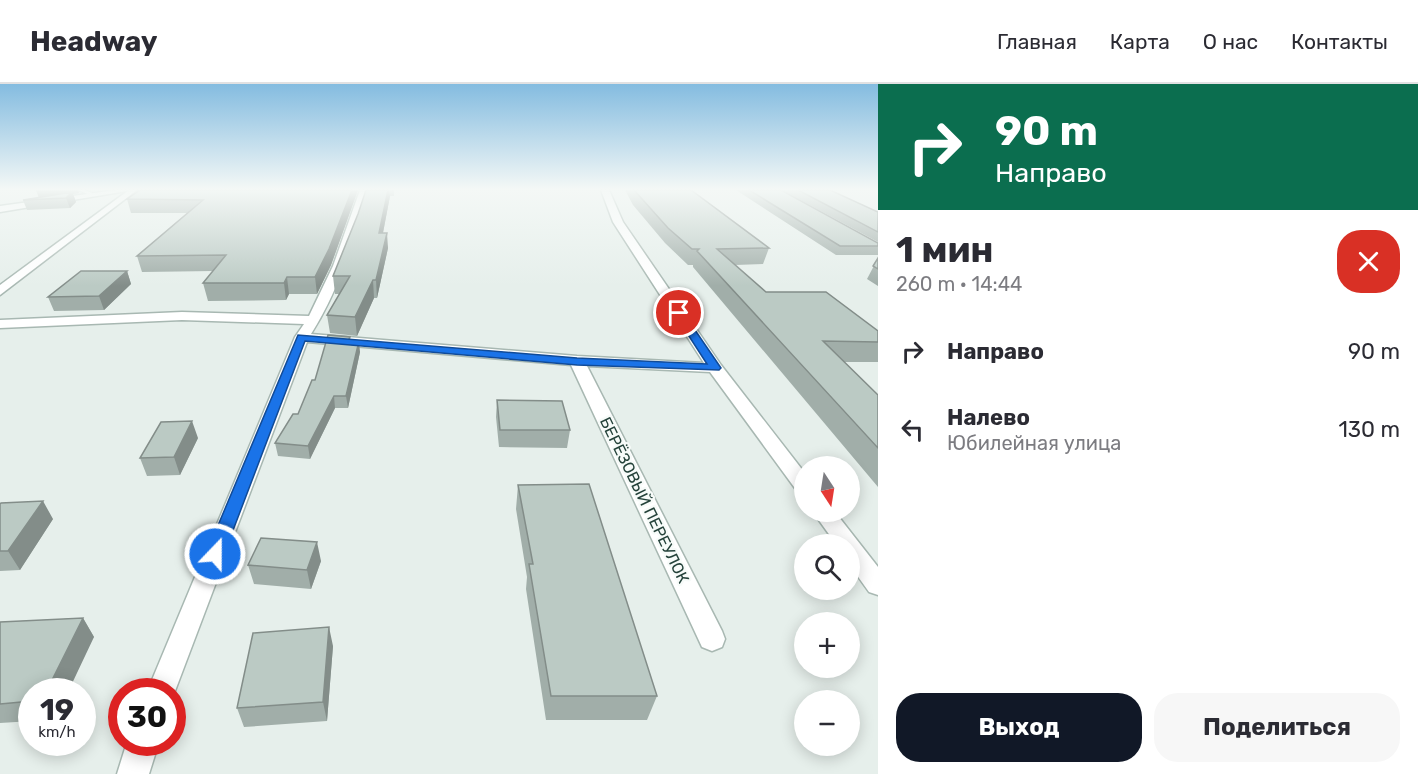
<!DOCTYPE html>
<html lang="ru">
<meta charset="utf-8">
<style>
body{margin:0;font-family:Rubik,sans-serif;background:#f7f7f7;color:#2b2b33;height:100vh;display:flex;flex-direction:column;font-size:22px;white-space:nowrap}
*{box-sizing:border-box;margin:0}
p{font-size:20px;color:#7c7c81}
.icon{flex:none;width:33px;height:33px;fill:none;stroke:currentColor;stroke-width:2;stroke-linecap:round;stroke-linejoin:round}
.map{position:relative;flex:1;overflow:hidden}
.panel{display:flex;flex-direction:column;background:#fff;width:540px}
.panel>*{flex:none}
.hud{background:#0b6e4f;color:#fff;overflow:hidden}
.needle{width:39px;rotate:168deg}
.controls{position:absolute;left:794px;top:372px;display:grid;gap:12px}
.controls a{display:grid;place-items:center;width:66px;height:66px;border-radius:50%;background:#fff;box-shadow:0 3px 15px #0003;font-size:30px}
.speed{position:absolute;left:18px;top:594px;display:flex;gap:12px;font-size:30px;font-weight:700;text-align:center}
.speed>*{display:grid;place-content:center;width:78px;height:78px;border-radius:50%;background:#fff;box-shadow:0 3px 15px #0003;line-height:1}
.speed small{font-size:15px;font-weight:400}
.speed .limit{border:9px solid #d22;background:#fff;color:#111}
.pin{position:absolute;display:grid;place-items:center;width:51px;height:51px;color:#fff;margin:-26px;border:3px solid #fff;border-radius:50%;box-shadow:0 2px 6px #0007}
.me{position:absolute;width:66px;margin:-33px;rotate:22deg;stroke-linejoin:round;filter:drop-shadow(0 0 4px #0008)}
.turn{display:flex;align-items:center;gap:21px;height:126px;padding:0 18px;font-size:27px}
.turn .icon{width:78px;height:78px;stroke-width:2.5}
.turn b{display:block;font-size:42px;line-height:51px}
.round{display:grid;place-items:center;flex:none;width:63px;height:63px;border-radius:24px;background:#f7f7f7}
.overview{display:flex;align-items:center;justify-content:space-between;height:102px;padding:0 18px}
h1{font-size:36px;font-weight:700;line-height:45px}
.cta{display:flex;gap:12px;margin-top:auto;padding:12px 18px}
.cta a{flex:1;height:69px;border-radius:24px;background:#111827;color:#fff;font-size:24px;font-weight:700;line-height:69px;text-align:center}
.cta a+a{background:#f7f7f7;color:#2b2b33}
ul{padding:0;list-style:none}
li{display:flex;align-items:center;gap:18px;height:78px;padding:0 18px}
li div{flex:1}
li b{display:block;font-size:22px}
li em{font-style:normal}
header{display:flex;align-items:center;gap:36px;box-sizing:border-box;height:84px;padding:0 30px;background:#fff;border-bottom:2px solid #e1e1e2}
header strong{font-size:28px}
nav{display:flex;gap:33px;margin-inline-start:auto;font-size:21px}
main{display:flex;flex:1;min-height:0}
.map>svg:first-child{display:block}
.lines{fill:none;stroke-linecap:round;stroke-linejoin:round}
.service-casing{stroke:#a8b8b2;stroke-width:2}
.minor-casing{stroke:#a8b8b2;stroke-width:3}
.tertiary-casing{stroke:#a8b8b2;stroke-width:3}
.service{fill:#fff;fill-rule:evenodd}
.minor{fill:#fff;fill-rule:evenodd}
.tertiary{fill:#fff;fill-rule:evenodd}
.wall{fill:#a1aea9}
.shaded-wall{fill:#838d89}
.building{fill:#bbcac4;stroke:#838d89;stroke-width:1.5}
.route{fill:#1a73e8;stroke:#114b97;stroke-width:1.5}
.labels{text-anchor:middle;stroke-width:4.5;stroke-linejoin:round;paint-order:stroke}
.street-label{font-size:16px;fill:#24423a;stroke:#f7fbf9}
</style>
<header>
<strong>Headway</strong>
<nav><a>Главная</a><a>Карта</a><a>О нас</a><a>Контакты</a></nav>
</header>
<main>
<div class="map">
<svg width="878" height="690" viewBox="0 0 878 690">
<rect width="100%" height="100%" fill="#e6efeb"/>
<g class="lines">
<defs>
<path id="service" d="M78 106H85L97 111 92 112Z"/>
<path id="minor" d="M116 106H133L0 128V122Z
M360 106H368C354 156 339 206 311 250L577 272 704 279 613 138 601 106H609L623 138 721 281 804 388V409L797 407 710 288 587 282 722 547 725 555 722 563 712 567 702 563 571 281 307 258 172 615V608H147L295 253 304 240 182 236 0 244V236L182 228 309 232 333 182Z
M813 428H835L878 483V511L869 508 849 480V460H836Z
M127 658H159L149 690H117Z"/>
<path id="tertiary" d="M129 106H137L0 211V201Z"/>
</defs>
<use href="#service" class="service-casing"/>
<use href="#minor" class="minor-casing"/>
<use href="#tertiary" class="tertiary-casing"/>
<use href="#service" class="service"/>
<use href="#minor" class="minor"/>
<use href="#tertiary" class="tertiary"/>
</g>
<path class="wall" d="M36 106 79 109 73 110 76 118 70 124 27 126 23 116 39 113Z
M358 106 331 181 317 210H289L286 216 208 217 203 199 213 187 142 188 137 172 187 129H131L127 115Z
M366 106H394V112H390L383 149 388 164 377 214H374L357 252 330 249 327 231 340 210H335L333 192 358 130Z
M625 106H691L769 164 763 180 735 181 766 208 878 247V278H844L878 311V403L693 183V181H688L665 159 633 121Z
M736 106H781L878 159V171H836Z
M782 106H830L878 128V158Z
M878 174V202L867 195Z
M127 187 131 200 104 226 54 227 48 213Z
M350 253 351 257 360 268 348 324H335L310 375 278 372 275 359 298 330 315 296Z
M497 316 570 346 567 364 499 363 496 333Z
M198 354 180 391 147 392 140 374Z
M518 401 657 612 647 636H546L526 505 527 493 516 425Z
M0 420 53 435 20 486 0 487Z
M321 477 311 505 254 500 248 481Z
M83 534 94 553 32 608V637L0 639V538Z
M333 562 327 637 244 643 237 624Z"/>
<path class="shaded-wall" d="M36 106H78L79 109 73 110 76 118 70 124 66 114H39Z
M352 106H358L331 181 317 210 315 193Z
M388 106H389L390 112 380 164 379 149Z
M387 149 388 164 377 214 376 196Z
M127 187 131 200 104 226 99 212Z
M287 193 289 210 286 216 284 199Z
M373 196 374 214 357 252 355 233Z
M359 257 360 268 348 324 346 312Z
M334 312 335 324 310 375 308 362Z
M192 337 198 354 180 391 174 373Z
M43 417 53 435 20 486 8 467Z
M317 458 321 477 311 505 307 486Z
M83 534 94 553 68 608H46Z
M329 543 333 562 327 637 323 618Z"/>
<path class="building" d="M140 106H352L329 165 315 193H287L284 199H203L226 171 137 172 203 116 127 115Z
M366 106H388L379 149H387L376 196H373L355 233 327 231 350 192H333L358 130Z
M634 106H691L769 164 717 165 766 208H826L878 247V258L823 257 878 311V364L697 167 699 165H692L668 144Z
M749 106H781L878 159V162H840Z
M798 106H830L878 128V148Z
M72 108 66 114 23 116Z
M878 174V185L873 182Z
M81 187H127L99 212 48 213Z
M328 251 350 253 348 257H359L346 312H334L308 362 275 359 293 330H298L312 296H315Z
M497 316 562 317 570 346H500Z
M192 337 174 373 140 374 161 338Z
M589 400 657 612H551L529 480H533L518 401Z
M43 417 8 467H0V420L1 419Z
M261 454 317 458 307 486 248 481Z
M83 534 46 608H32V617L0 620V538Z
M329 543 323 618 237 624 253 549Z"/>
<linearGradient id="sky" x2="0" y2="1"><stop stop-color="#84bce0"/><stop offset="0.52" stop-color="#f4f8f6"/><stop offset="1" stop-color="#f4f8f6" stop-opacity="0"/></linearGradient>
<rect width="878" height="202" fill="url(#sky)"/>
<path class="route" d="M675 227H682L721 284 719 286 577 281 305 257 224 470 221 475 215 477 209 475 206 470 298 251 577 274 707 280 674 229Z"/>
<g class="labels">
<g class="street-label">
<text transform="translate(645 416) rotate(64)" y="6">БЕРЁЗОВЫЙ ПЕРЕУЛОК</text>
</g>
</g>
</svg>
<div class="controls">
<a><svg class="needle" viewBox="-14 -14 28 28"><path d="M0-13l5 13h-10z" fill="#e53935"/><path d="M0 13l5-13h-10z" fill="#7c7c81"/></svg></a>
<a><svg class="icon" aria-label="search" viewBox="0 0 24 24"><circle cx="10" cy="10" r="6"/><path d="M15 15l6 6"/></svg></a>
<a>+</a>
<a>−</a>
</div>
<div class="speed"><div>19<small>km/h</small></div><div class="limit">30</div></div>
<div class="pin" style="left:679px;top:229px;background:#d93025"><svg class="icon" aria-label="arrive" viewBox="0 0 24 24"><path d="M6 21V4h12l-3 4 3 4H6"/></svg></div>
<svg class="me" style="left:215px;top:470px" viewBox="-20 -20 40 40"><circle r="17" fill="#1a73e8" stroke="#fff" stroke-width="3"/><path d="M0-11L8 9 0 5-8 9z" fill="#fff"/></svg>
</div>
<section class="panel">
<div class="hud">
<div class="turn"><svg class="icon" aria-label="right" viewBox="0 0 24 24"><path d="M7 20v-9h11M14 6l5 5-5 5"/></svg><div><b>90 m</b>Направо</div></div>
</div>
<div class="overview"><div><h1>1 мин</h1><p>260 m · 14:44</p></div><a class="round" style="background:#d93025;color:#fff"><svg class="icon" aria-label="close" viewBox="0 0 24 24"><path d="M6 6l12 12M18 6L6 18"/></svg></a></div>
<ul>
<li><svg class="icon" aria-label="right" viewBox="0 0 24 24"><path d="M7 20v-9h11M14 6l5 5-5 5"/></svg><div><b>Направо</b></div><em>90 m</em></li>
<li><svg class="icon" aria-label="left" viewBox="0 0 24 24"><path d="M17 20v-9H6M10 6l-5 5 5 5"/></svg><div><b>Налево</b><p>Юбилейная улица</p></div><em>130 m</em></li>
</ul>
<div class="cta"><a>Выход</a><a>Поделиться</a></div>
</section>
</main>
